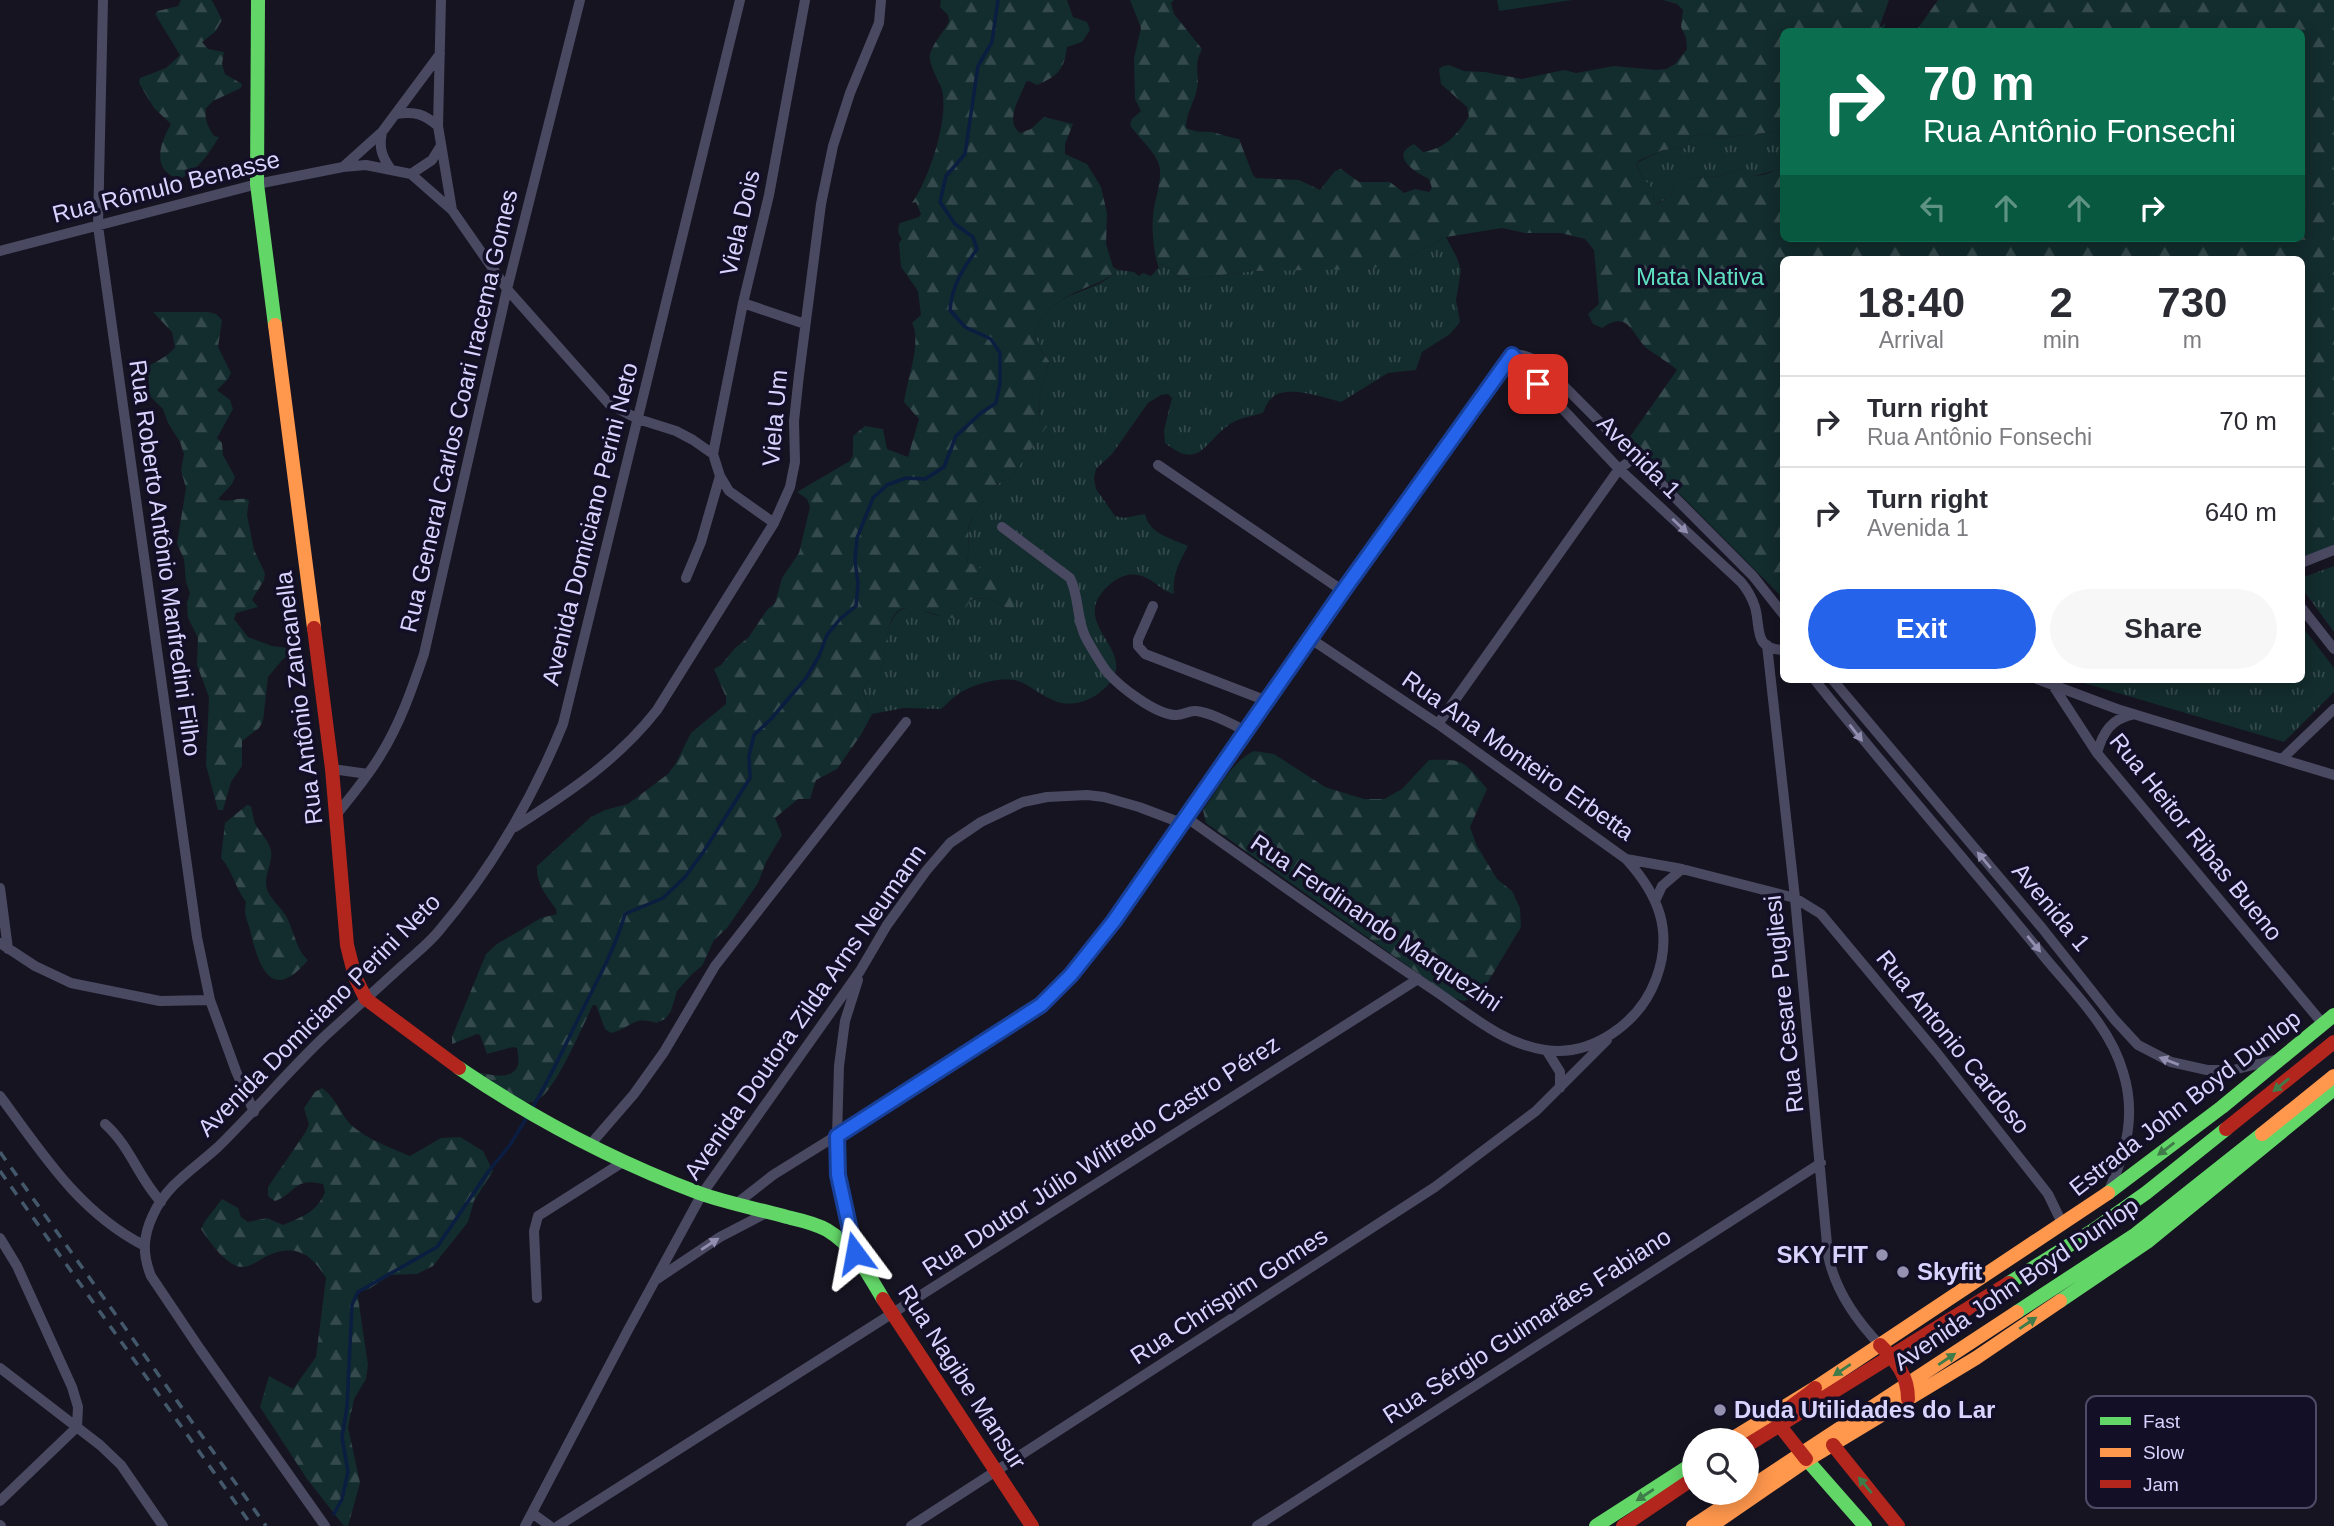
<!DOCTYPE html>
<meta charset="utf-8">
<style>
body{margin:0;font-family:Helvetica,sans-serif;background:#f7f7f7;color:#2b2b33;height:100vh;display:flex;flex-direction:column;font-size:26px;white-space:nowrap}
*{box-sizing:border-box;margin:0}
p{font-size:23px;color:#7c7c81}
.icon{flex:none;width:38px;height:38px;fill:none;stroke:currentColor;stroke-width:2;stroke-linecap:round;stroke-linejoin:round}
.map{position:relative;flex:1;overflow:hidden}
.drawer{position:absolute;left:1780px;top:256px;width:525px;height:427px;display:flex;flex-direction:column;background:#fff;border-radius:10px;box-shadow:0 4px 18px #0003}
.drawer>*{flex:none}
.hud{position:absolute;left:1780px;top:28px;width:525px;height:214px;border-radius:10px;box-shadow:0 4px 18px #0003;background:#0b6e4f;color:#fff;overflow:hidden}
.buttons{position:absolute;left:1682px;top:1428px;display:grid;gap:14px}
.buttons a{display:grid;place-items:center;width:77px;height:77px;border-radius:50%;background:#fff;box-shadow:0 4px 18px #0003;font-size:35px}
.pin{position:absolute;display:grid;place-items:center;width:60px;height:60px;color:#fff;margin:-30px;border-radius:14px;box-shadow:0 4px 10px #0006}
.me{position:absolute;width:77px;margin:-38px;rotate:347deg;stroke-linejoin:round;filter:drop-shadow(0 0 5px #0008)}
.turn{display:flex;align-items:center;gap:24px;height:147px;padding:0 28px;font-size:32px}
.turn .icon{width:91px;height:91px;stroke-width:2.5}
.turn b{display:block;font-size:49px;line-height:60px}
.lanes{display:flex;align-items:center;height:66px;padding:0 28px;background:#0003;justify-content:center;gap:35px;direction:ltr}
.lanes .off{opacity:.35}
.eta{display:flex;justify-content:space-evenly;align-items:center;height:119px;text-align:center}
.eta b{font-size:42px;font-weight:700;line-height:49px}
.button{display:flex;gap:14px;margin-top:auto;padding:14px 28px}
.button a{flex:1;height:80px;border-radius:42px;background:#2563eb;color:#fff;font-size:28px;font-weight:700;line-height:80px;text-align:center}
.button a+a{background:#f7f7f7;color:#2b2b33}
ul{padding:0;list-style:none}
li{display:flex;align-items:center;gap:21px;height:91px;padding:0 28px;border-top:2px solid #e1e1e2}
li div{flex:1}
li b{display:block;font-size:26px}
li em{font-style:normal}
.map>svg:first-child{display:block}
.grass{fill:url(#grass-tufts)}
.forest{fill:url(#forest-firs)}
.garden{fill:#132c2d}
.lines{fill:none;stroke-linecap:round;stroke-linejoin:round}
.stream{stroke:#0b1e41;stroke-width:3.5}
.street{stroke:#4a4962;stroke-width:10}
.fast{stroke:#63d668;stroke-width:14}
.slow{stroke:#ff974d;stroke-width:14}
.jam{stroke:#b3261e;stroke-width:14}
.rail{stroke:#43596b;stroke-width:3.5;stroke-dasharray:10 9;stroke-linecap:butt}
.oneway{fill:#928eb0}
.oneway2{fill:#3f7c4a}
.route-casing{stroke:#184099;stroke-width:18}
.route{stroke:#2563eb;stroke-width:12}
.poi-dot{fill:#9591b1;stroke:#130f26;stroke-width:2.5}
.labels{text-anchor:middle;stroke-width:7;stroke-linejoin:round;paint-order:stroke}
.street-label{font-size:24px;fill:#d9d4ff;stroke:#130f26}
.park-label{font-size:24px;fill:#5fe0c0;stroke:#130f26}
.poi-label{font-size:24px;font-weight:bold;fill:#d9d4ff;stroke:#130f26;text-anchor:start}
.key{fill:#130f26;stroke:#4e4a67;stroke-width:2}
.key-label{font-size:19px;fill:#d9d4ff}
</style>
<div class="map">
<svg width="2334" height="1526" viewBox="0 0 2334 1526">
<defs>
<pattern id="grass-tufts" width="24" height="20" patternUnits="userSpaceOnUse" patternTransform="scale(1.75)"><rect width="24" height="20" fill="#132c2d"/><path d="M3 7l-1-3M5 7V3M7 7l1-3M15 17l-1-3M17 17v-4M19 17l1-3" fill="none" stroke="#354a4c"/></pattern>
<pattern id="forest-firs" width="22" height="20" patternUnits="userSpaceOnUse" patternTransform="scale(1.75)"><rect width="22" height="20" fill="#132c2d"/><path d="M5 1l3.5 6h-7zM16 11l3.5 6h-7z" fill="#354a4c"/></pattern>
</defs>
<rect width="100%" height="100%" fill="#161421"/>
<path class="grass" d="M1783 131V164L1777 170 1754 176 1742 168 1719 176 1683 179 1675 185 1669 197 1657 204 1653 201 1654 191 1643 178 1636 163 1663 150 1685 148 1690 137 1700 134 1719 138Z
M1446 237 1457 258 1461 270 1456 301 1460 322 1450 334 1422 352 1416 370 1388 373 1341 402C1324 398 1284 383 1271 399 1267 402 1265 409 1263 413 1252 416 1239 418 1230 424 1204 442 1200 471 1165 443L1164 430 1172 398 1168 394 1161 395 1148 403 1112 454 1096 469 1094 478 1096 489 1115 516 1124 518 1145 514C1149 534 1171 538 1188 546 1179 563 1172 575 1174 594 1159 590 1153 577 1137 575 1126 573 1116 579 1108 586 1066 625 1140 649 1108 685 1102 692 1090 700 1081 702 1057 709 1042 693 1023 683 1006 674 972 684 957 695 951 699 946 705 941 709L904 708 872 714C859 688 860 686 883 667 886 649 885 605 912 608 922 608 930 615 940 616 947 616 955 614 962 613L970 600C986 595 997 603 1011 610L967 562 969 549 968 530 974 513 996 485 1013 475 1046 427 1040 421 1039 400 1049 361 1041 350 1034 333C1055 285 1089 299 1118 270L1134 272 1139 276 1143 273 1151 276 1162 264 1183 280 1253 271 1405 259Z
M2334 566V632L2301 587V578Z
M2301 625 2334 668V692L2284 742 2084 683 2091 679H2301Z"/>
<path class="forest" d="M181 0H211L213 2 222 20 215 32 202 42 208 49 224 52 222 64 225 74 242 84 241 88 213 101 206 108C204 119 208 127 214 136L219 137C208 155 199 169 180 179 150 171 160 143 171 124L154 108 139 83 140 78 166 68 180 55 155 14 158 11 178 6Z
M941 0H1067L1073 17 1087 22 1090 30 1082 42 1067 47C1064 70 1058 76 1037 85L1029 81 1026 82C1020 98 1004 121 1020 133L1031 129 1044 117 1073 124 1065 144V154L1087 164 1101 187 1107 213 1106 244 1113 267 1118 270C1108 280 1096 283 1083 289 1059 299 1044 309 1034 333L1041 350 1049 361 1039 400 1040 421 1047 426 1013 475 996 485 974 513 968 529 969 549 967 562C992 572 1006 582 1015 609L1011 610C997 603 986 595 970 600 968 604 965 610 962 614 944 631 902 585 890 624 886 637 885 653 883 667 860 686 859 688 872 714L862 733 837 769 816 780 810 799H798L775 818 782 835 766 862 758 883 727 928 714 940 702 966 693 973 677 991 671 1011 665 1019 656 1023C632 1015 631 1029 611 1033L605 1029 596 1005H593C583 1024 554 1096 534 1102 523 1105 512 1095 504 1090 494 1085 484 1080 477 1072 488 1074 512 1082 518 1065 519 1061 518 1053 517 1048L513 1047 487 1054 480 1035 477 1034 452 1044V1037L486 954 497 944 541 918 557 914 556 909C546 895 536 884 537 866L591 817 605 810 628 804 668 774 676 763 691 733 726 704V697L714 669 721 665 735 648 748 638 767 610 775 603 782 578 799 553 810 507 807 499 797 492 850 461 853 455V436L865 426 883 429 887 449 908 457 919 419 904 402C907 380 922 342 912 323L921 315 918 291 901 267 899 243 902 239C898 235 897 228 900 223L919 217 921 214 916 202 912 203C929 179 949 119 942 90 939 80 928 65 930 54 932 45 944 31 949 22L948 15 940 7Z
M1130 0H1174L1171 3 1174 14 1202 49C1193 66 1200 73 1197 89 1194 103 1186 113 1186 128 1198 133 1199 131 1210 132 1216 132 1230 138 1239 139L1253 175 1256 178 1299 180 1320 190 1335 171 1341 169 1359 182H1390L1404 193 1415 189 1429 192 1432 188 1429 179C1416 173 1388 156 1414 144L1423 152C1445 149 1458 134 1469 116L1467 107 1441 84 1439 69 1443 66 1449 65 1464 71 1485 72 1522 79 1564 70 1576 73 1614 66 1656 70 1666 69 1675 64 1687 49 1686 38 1681 27 1683 10 1677 4 1663 0H1889L1879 28 1886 23 1882 31 1783 32V131L1719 138 1700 134 1690 137 1685 148 1663 150 1638 161 1636 164 1643 178 1654 191 1653 201 1658 204 1669 197 1675 185 1683 179 1719 176 1742 168 1750 170 1754 176C1766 175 1775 172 1783 164V238H2301V32L1916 31 1938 0H2334V550L2301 564V259H1783V598L1627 441 1677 370C1668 362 1659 357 1649 350 1632 337 1630 308 1602 328L1593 324 1588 314 1599 304 1594 250 1585 239 1561 233H1525L1502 228 1446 237 1405 259 1370 269 1253 271 1183 280 1162 264 1159 268C1153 252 1151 225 1154 208 1156 197 1161 182 1160 170 1159 154 1139 139 1130 125L1132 119 1141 111 1135 99 1134 58 1141 28Z
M153 312H208L216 314 222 320 218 347 231 373 228 379 217 390 230 400 233 409 217 438 222 443 223 455 235 477 232 484 218 499C229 504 238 496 249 500L247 515 254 550 265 573 264 580 252 600 258 607 236 613 234 619 248 637 272 646 296 649 282 660 268 677 263 721 259 728 242 741V766L231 782 223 810H218L206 765 209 697 197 665 198 638 188 618 187 603 190 593 186 582 184 559 177 544 186 488 181 470 184 454 180 442 168 423 163 409 148 394 149 377 143 376 134 380 132 378C144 364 164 362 175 347L172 332Z
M1254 751 1274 754 1325 787 1364 799H1384L1402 789 1429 760C1465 759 1464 761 1487 789L1470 827 1477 846 1497 879 1512 891 1520 908 1521 927 1480 995 1464 1001 1453 998 1206 823 1203 810C1217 791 1232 761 1254 751Z
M247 805 251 806C253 813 253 821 257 827 262 835 269 841 271 851 273 864 263 876 267 889 270 899 281 907 286 916 294 930 296 950 308 960 274 1001 260 972 251 934 248 919 243 918 246 902 235 888 233 871 221 858L225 823Z
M322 1088C335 1098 337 1106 346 1119 358 1136 391 1148 410 1156L441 1138 460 1137 483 1151 493 1171 474 1201 468 1222 433 1266 417 1274 391 1275 367 1290 357 1291 368 1365 366 1379 354 1399 348 1427 360 1483 348 1526H344L307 1479 260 1407 269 1376 293 1389 316 1357 326 1278C311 1254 297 1244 269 1255 261 1258 253 1266 244 1267 228 1269 209 1241 201 1229L205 1221 222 1199 238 1208 241 1217 248 1222 267 1218 283 1225C302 1217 317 1212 325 1192L323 1184C293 1177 296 1194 275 1201L268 1196V1187L305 1133 309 1125 304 1108 315 1092Z"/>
<path class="garden" d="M1497 0H1573L1499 11Z"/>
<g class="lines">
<path class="stream" d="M531 1110C550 1079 565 1046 581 1013 597 981 615 949 625 914L663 898 685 877 704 851 750 778 749 756 754 735 771 719 806 678 819 656 827 635 840 619 856 606 858 584 855 560 857 538 873 498 887 485 906 478 925 479 944 467 956 436 981 413 996 403 1000 383V353L991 339 965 327 950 310C952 285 963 269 977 249L973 237 955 224 940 202 946 176 965 154 978 66 992 42 998 0
M334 1514 342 1499 348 1472 342 1437 347 1407 352 1305 358 1292 437 1247 488 1172 510 1145 527 1117"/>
<path class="street" d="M103 0 98 226 197 937 210 1000 236 1071 254 1112
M441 0 438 126 452 210
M396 114C415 111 424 114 438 126
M382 132C379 147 381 155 390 168
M343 167 382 132 440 54
M411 174 432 160 440 147
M0 251 257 184 343 167 366 165 411 174 452 210 507 289 609 404 638 419 676 431 693 440 713 454 720 476 729 491 774 523
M743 303 805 324
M1512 355 1619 469 1741 582C1747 589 1752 598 1755 607 1761 628 1753 649 1783 650
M1512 355C1529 353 1538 362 1551 373L1753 576 1783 614
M713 454 743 303 769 195 805 0
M1158 465 1343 591
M1002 527 1070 578C1080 598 1076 621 1087 640 1091 647 1103 667 1107 672 1120 687 1155 714 1175 715 1182 716 1189 710 1196 711 1213 713 1231 724 1246 731
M2301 563 2334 550
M686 578 701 542 720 476
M1153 606 1138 640V646L1145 654 1267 701
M2301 607 2334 649
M1311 639 1438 724 1626 859 1682 869 1795 898 1821 914 1937 1053 2048 1194 2063 1225
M1767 645 1795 898 1828 1255C1835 1290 1855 1319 1880 1345
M1814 679C1888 772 1967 861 2042 954 2071 990 2110 1026 2123 1072 2136 1113 2127 1151 2109 1190
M1832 679 2042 928 2114 1019 2138 1045 2171 1062 2207 1070H2233L2274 1060
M2037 679 2117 709 2334 775
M2052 684 2097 753 2323 1024
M1438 724 1619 469 1634 458
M2097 753C2103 732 2111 719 2134 714
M2283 758 2334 709
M332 769 368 774
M337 814C352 795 368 776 380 756 400 724 412 689 424 654L507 289 580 0
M515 827C568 793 618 760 657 710L774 523 790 487 795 462 794 421 799 375 821 204 833 146 850 93 879 23 881 0
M0 888 8 949
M1656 899 1662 886 1682 869
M0 943 35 966 71 983 160 1001 210 1000
M1547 1051 1560 1072V1088
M0 1096C43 1154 78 1211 143 1245
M105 1124C130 1146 138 1177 161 1202
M589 1146 634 1094 664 1052 715 966 906 722
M736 1204 773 1175 976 1049 1041 1005 1099 942 1343 591 1512 355
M0 1238 17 1266 72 1387 78 1407 77 1427 0 1501
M855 1253 838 1175 837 1136 839 1066 845 1021 858 980
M657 1279 720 1237 768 1212
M537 1298 534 1231 538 1216 623 1162
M0 1368 100 1445 121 1465 163 1526
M532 1513 550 1526
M0 1525 1 1526
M325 1526 200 1349 151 1276C142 1254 143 1236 153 1215 167 1184 194 1169 218 1147 255 1111 288 1071 325 1036 351 1012 377 989 403 965 415 954 428 944 438 932 491 870 532 800 563 724L740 0
M525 1526 628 1330 702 1194 860 971 887 925 926 871 950 843 981 822 1023 802 1047 797 1087 795 1104 797 1139 807 1176 821 1187 818C1269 876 1351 935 1434 990 1468 1013 1503 1044 1545 1050 1593 1057 1640 1022 1656 979 1674 931 1658 894 1626 859
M558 1526 1418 979
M911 1526 1435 1187 1536 1111 1607 1040
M1257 1526 1821 1163"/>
<path class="fast" d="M258 0 257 184 275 325
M459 1068C534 1119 614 1161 699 1193 727 1203 758 1209 787 1217 800 1220 815 1223 827 1230 854 1246 868 1274 883 1299
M2108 1193 2222 1107 2334 1015
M2009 1283 2092 1231 2146 1193 2226 1129
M2060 1301 2147 1242 2334 1089
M2017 1312 2136 1234 2262 1134
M1807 1460 1865 1526
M1596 1526 1694 1463"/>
<path class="slow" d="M275 325 314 628
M2262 1134 2334 1076
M1730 1440 1815 1388 2108 1193
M1746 1490 2017 1312
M1693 1526 1743 1493
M1711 1526 1807 1460 1976 1358 2060 1301"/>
<path class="jam" d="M314 628 332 769 347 945 355 977 366 999 459 1068
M2226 1129 2334 1042
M883 1299 1032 1526
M1880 1345C1896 1361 1908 1375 1908 1399
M1833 1445 1898 1526
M1746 1446 2009 1283
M1806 1459 1780 1426C1780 1408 1804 1400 1815 1388
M1623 1526 1694 1478"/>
<path class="rail" d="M0 1152 266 1526
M0 1171 252 1526"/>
</g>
<defs><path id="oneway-solid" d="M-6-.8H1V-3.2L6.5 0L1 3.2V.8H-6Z" transform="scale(1.75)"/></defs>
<g class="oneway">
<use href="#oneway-solid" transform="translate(1680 526) rotate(43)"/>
<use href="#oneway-solid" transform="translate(1856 733) rotate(52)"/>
<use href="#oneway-solid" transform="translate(1984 860) rotate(-130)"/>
<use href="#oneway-solid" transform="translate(2034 944) rotate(51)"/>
<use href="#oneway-solid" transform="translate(2169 1061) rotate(-159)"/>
<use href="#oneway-solid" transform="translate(710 1244) rotate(-33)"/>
</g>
<g class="oneway2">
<use href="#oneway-solid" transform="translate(2281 1085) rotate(141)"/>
<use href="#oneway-solid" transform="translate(2166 1149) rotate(143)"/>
<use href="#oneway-solid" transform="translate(2028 1323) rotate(-34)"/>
<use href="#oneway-solid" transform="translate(1947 1359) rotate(-34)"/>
<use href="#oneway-solid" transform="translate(1842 1370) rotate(146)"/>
<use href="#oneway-solid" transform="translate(1865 1485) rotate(-129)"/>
<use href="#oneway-solid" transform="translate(1645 1495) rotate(147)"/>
</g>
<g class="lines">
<defs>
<path id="route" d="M855 1253 838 1175 837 1136 1041 1005 1071 975 1114 921 1343 591 1512 355 1538 384"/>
</defs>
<use href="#route" class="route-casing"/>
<use href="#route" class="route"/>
</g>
<g class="poi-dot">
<circle cx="1882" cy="1255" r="7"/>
<circle cx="1903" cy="1272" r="7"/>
<circle cx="1720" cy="1410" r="7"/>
</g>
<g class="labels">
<g class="street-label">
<text transform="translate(166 187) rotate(-14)" y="8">Rua Rômulo Benasse</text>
<text transform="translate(740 223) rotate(-77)" y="8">Viela Dois</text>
<text transform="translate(459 411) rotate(-77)" y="8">Rua General Carlos Coari Iracema Gomes</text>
<text transform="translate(775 418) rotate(-85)" y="8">Viela Um</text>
<text transform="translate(1639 457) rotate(45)" y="8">Avenida 1</text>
<text transform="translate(590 524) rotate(-76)" y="8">Avenida Domiciano Perini Neto</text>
<text transform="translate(165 558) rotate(82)" y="8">Rua Roberto Antônio Manfredini Filho</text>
<text transform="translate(299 698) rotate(-97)" y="8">Rua Antônio Zancanella</text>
<text transform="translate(1518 756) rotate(35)" y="8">Rua Ana Monteiro Erbetta</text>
<text transform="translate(2196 837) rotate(51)" y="8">Rua Heitor Ribas Bueno</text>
<text transform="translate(2051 907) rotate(50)" y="8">Avenida 1</text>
<text transform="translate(1376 923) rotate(34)" y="8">Rua Ferdinando Marquezini</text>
<text transform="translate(1784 1004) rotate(-96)" y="8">Rua Cesare Pugliesi</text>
<text transform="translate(805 1012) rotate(-55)" y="8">Avenida Doutora Zilda Arns Neumann</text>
<text transform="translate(319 1015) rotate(-45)" y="8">Avenida Domiciano Perini Neto</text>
<text transform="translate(1953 1042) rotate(51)" y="8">Rua Antonio Cardoso</text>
<text transform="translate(2185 1103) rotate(-38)" y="8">Estrada John Boyd Dunlop</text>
<text transform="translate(1101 1156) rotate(-33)" y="8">Rua Doutor Júlio Wilfredo Castro Pérez</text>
<text transform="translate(2016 1284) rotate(-34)" y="8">Avenida John Boyd Dunlop</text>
<text transform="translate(1229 1296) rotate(-33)" y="8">Rua Chrispim Gomes</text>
<text transform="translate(1527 1326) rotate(-33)" y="8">Rua Sérgio Guimarães Fabiano</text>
<text transform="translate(962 1377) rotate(57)" y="8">Rua Nagibe Mansur</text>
</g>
<g class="park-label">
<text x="1700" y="285">Mata Nativa</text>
</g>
<g class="poi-label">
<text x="1868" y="1263" text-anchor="end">SKY FIT</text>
<text x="1917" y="1280">Skyfit</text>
<text x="1734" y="1418">Duda Utilidades do Lar</text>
</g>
</g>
<rect x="2086" y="1396" width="230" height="112" rx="10" class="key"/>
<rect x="2100" y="1417" width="31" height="8" fill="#63d668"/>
<rect x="2100" y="1448" width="31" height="9" fill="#ff974d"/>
<rect x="2100" y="1480" width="31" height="8" fill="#b3261e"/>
<g class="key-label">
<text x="2143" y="1428">Fast</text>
<text x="2143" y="1459">Slow</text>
<text x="2143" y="1491">Jam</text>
</g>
</svg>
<div class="buttons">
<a><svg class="icon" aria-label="search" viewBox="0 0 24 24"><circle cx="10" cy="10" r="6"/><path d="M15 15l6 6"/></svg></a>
</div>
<div class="pin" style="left:1538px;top:384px;background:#d93025"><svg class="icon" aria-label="arrive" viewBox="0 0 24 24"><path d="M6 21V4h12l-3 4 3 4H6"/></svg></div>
<svg class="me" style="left:855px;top:1253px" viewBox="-20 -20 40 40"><path d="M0-17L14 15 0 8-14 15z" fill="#2563eb" stroke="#fff" stroke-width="4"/></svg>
<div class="hud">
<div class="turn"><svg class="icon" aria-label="right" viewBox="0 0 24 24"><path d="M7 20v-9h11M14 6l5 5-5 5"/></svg><div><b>70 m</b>Rua Antônio Fonsechi</div></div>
<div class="lanes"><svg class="icon off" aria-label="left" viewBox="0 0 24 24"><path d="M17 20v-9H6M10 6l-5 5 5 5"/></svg><svg class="icon off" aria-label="ahead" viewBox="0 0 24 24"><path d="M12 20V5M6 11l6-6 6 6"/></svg><svg class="icon off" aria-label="ahead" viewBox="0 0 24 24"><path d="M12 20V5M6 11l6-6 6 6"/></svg><svg class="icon" aria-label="right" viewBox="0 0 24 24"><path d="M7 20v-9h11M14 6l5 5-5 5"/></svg></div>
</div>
<section class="drawer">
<div class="eta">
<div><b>18:40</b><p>Arrival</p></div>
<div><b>2</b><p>min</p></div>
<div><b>730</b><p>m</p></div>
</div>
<ul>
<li><svg class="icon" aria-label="right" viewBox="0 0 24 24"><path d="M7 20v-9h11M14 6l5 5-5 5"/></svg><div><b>Turn right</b><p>Rua Antônio Fonsechi</p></div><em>70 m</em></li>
<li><svg class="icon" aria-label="right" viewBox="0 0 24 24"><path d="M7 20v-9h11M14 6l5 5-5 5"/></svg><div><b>Turn right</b><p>Avenida 1</p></div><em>640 m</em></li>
</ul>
<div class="button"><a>Exit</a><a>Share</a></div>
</section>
</div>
